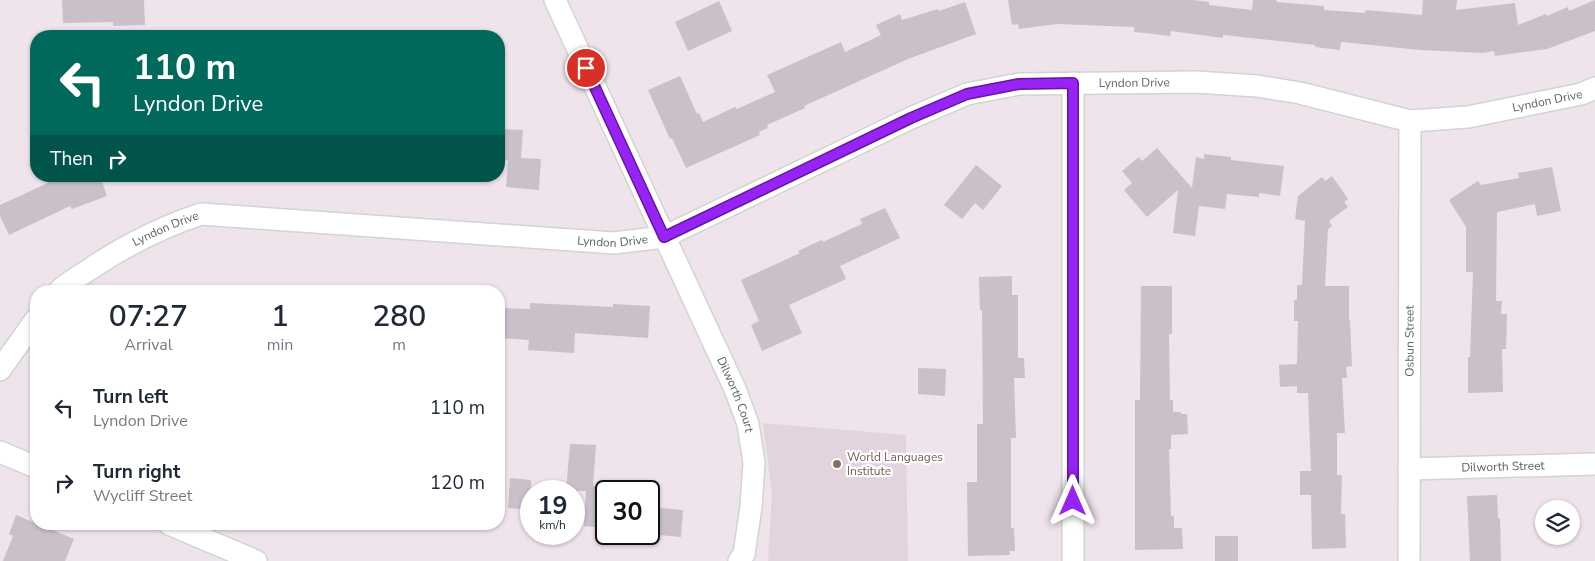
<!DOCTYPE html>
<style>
body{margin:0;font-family:"Nunito Sans",sans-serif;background:#f6f6f7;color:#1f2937;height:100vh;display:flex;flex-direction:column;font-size:19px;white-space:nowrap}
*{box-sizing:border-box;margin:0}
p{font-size:16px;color:#747a83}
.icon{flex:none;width:28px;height:28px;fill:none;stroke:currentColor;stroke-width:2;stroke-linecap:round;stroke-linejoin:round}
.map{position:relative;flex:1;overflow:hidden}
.side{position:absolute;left:30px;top:285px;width:475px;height:245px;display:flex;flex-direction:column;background:#fff;border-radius:20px;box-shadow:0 1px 4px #0004}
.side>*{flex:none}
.guide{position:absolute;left:30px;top:30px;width:475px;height:152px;border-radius:20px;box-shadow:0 1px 4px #0004;background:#00695c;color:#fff;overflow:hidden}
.controls{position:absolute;left:1535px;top:500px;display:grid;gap:10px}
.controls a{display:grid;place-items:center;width:45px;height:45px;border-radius:50%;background:#fff;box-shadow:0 1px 4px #0004;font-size:25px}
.speed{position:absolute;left:520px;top:480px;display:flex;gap:10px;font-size:25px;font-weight:700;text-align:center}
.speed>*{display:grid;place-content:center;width:65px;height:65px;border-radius:50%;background:#fff;box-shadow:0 1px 4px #0004;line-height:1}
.speed small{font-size:12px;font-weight:400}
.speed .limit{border:2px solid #111;border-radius:8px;background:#fff;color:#111}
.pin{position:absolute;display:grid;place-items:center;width:42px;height:42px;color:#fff;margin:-21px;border:2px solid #fff;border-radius:50%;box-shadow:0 1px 5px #0007}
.me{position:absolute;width:55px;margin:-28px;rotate:0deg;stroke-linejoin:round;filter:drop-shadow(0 0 4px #0008)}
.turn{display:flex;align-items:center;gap:18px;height:105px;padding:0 20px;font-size:22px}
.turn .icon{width:65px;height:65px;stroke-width:2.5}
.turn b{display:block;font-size:35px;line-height:42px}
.then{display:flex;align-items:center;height:48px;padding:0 20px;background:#0003;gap:10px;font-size:19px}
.eta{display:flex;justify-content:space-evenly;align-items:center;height:85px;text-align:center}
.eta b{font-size:30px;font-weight:600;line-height:35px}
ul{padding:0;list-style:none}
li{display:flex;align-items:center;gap:15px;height:75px;padding:0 20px}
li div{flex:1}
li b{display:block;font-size:19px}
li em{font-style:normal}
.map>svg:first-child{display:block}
.education{fill:#e1d4df}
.building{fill:#cac0c9}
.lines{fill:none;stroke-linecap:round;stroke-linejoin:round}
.street-casing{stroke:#cfd6d0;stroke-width:24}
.street{stroke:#fff;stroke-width:21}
.route-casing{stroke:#63179f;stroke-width:12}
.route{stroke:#9823f5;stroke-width:9}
.education-dot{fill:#8d6e63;stroke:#fff;stroke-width:2}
.labels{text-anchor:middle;stroke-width:4.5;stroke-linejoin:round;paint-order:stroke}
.street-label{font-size:12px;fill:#5b655c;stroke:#fff}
.education-label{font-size:12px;fill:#785e54;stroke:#fff;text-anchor:start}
</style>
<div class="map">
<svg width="1595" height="561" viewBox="0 0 1595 561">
<rect width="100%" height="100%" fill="#efe3ec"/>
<path class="education" d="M763 423 906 435 908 561H768L772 494Z"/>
<path class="building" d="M62 0H144L145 25 113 26V22L63 23Z
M1008 0H1193L1209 2V5L1252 10 1253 0H1277L1276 2 1324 6V10L1365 13 1366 10 1422 15 1423 0H1457L1456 10 1515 3 1518 25 1546 14 1547 16 1568 7 1569 11 1595 0V31L1547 49 1495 56 1494 51 1483 53 1420 50 1341 42 1340 50 1315 47V45L1223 35V38L1171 31 1170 36 1145 33 1134 32V27L1057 24 1019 29 1018 24 1012 25Z
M719 1 732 31 688 51 675 22Z
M965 2 976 34 908 59 804 106 805 108 767 125 768 128 759 132 760 135 686 168 672 138 670 139 648 90 680 76 697 114 699 113 703 122 735 107 737 109 775 92 767 75 841 42 845 52 881 35 876 25 900 14 902 20 938 9 939 11Z
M499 129 523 130 521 158 541 159 539 190 506 187 508 160 499 159Z
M1157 148 1192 188 1196 157 1204 159V154L1231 157V160L1284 166 1280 196 1259 193V197L1227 194 1225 209 1199 206 1195 236 1173 233 1178 190 1147 217 1124 190 1132 183 1122 171 1139 157 1142 161Z
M976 165 1002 186 983 210 975 203 962 219 944 205Z
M1552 167 1561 211 1537 216 1535 204 1497 212 1496 301H1502L1501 314H1507L1506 349H1502L1503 392 1468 393V357H1470L1473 272H1466V227L1449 200 1478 181 1481 185 1519 178 1518 173Z
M60 176H100L107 196 72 209 70 206 9 235 0 216V205L48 183 47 181Z
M1332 176 1348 199 1344 202 1348 207 1329 221 1332 226 1328 229 1325 286H1349V320H1350L1352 366 1346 367 1347 378H1342L1345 433H1337V475H1342L1341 514H1345L1346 548 1312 549 1311 495H1300V471H1311L1308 393H1297V386L1280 387 1279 365 1297 364 1298 321H1294V300H1297V285H1302L1305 221 1295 219 1298 196 1322 177 1325 181Z
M885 208 900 238 840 266 846 279 789 305 802 333 762 351 751 325 759 321 741 280 800 253 798 251 822 240 823 242 862 224 860 219Z
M1012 276V295H1018V358H1024L1025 378H1014L1016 438H1011V528H1014L1015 551H1009L1010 555 968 556 967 482H977V424H983L982 310H980L979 277Z
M1141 286H1172V334H1169L1170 400H1173V412H1181V414H1187L1188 434 1171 435V449H1169L1171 516H1174V528H1182L1183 549 1135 550V400H1140Z
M530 303 613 307V304L650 306 648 338 575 333 574 353 528 350 529 340 499 338V308L530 309Z
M918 368 946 369 945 396 918 394Z
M570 444 596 445 593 486 605 487 604 501H606V528L584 526 586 491H566Z
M510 478 531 480V510L508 508Z
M1497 495 1498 518H1500L1501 561H1470L1467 496Z
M649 507 683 510 681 537 649 534Z
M16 515 74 539 65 561H3L13 536 9 534Z
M1215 536H1238V561H1215Z"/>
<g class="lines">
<defs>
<g id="street">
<path id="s1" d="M555 0 735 389 748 424 754 463 751 507 744 554 739 561"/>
<path d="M1073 83V561"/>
<path id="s2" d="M59 291C67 283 78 277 87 271 124 246 159 228 201 214L614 243 664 237 911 118 967 94 1019 84 1196 82 1257 86 1300 93 1410 121 1468 117 1581 94 1595 88"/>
<path d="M0 370 36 319"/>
<path d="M0 452 36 467"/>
<path id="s3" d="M1409 469 1595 464"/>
<path d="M169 524 256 561"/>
<path id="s4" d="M1409 561 1410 121"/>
</g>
</defs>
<use href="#street" class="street-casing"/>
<use href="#street" class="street"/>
</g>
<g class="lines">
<defs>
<path id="route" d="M586 68 664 237 911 118 967 94 1019 84 1073 83V501"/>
</defs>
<use href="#route" class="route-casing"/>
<use href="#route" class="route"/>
</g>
<circle class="education-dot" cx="837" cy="464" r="5"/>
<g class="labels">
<g class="street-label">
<text dy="4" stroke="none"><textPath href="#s2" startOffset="1130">Lyndon Drive</textPath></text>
<text dy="4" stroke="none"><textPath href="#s2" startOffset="1549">Lyndon Drive</textPath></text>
<text dy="4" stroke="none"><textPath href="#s2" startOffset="124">Lyndon Drive</textPath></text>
<text dy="4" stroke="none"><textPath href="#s2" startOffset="575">Lyndon Drive</textPath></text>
<text dy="4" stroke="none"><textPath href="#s4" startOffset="220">Osbun Street</textPath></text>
<text dy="4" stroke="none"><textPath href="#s1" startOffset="434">Dilworth Court</textPath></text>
<text dy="4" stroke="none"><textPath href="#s3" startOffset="94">Dilworth Street</textPath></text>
</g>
<g class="education-label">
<text x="847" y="461">World Languages<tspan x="847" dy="14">Institute</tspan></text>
</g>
</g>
</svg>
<div class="controls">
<a><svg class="icon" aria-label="layers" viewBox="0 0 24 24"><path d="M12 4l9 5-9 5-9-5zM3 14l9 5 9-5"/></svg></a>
</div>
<div class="speed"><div>19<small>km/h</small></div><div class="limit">30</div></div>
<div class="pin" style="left:586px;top:68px;background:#d93025"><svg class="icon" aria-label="arrive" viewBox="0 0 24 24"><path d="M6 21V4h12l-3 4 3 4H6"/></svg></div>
<svg class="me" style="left:1073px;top:501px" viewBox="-20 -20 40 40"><path d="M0-17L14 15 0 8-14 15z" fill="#9823f5" stroke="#fff" stroke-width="4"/></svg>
<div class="guide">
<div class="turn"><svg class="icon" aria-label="left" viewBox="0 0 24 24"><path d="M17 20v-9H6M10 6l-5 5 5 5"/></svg><div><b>110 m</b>Lyndon Drive</div></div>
<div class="then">Then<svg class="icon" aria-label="right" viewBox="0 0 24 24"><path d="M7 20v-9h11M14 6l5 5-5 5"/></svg></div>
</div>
<section class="side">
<div class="eta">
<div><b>07:27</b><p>Arrival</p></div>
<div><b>1</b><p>min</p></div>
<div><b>280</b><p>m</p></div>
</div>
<ul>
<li><svg class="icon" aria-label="left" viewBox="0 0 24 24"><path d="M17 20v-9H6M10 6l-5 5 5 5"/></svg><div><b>Turn left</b><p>Lyndon Drive</p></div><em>110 m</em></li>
<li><svg class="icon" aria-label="right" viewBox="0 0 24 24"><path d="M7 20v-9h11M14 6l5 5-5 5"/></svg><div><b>Turn right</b><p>Wycliff Street</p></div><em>120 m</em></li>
</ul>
</section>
</div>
